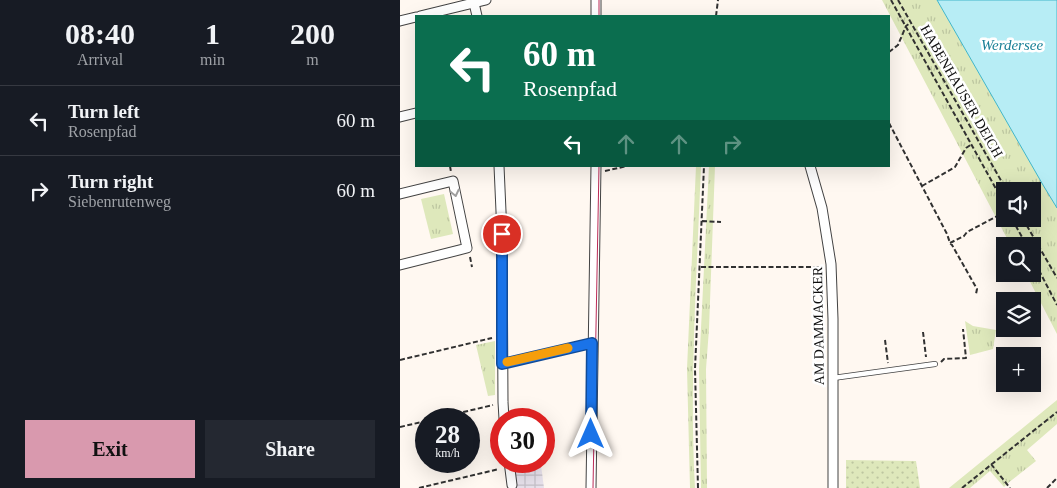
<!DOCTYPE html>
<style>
body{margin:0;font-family:"Times New Roman",serif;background:#242831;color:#f1f3f6;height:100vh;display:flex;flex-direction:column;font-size:19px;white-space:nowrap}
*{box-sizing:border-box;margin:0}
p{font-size:16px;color:#9ea1a6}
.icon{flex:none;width:28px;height:28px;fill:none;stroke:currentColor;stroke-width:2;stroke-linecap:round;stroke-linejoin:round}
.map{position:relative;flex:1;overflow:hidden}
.side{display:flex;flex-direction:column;background:#171b24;width:400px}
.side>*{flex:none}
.guide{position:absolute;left:15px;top:15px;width:475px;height:152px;border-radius:0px;box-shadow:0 5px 20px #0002;background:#0b6e4f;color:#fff;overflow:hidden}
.buttons{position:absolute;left:596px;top:182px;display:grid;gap:10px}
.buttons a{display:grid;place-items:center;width:45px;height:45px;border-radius:0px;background:#171b24;box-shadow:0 5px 20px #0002;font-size:25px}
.speed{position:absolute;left:15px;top:408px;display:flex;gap:10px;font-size:25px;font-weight:700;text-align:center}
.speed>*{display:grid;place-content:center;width:65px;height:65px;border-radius:50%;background:#171b24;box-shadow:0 5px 20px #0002;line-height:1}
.speed small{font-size:12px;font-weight:400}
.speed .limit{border:8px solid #d22;background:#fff;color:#111}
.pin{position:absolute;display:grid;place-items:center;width:42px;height:42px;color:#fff;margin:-21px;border:2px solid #fff;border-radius:50%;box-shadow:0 1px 5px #0007}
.me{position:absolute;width:55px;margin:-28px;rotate:0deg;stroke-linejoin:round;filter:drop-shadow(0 0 4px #0008)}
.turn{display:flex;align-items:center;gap:18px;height:105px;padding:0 25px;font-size:22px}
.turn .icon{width:65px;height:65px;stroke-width:2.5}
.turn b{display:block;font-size:35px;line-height:42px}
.lanes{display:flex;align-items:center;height:48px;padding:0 25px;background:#0003;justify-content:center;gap:25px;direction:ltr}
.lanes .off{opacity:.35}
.eta{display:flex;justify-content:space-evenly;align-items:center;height:85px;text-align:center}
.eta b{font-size:30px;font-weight:800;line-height:35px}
.button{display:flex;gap:10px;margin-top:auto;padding:10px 25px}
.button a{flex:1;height:58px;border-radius:0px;background:#d999ae;color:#111;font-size:20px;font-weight:800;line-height:58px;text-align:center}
.button a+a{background:#242831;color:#f1f3f6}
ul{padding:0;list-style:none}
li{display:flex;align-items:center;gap:15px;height:70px;padding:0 25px;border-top:1px solid #363941}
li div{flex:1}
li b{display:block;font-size:19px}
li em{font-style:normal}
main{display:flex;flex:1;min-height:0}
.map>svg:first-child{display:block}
.industrial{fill:url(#industrial-grid)}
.grass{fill:url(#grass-dots)}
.park{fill:url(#park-tufts);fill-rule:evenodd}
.water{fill:#b7edf5;stroke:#40b6ca}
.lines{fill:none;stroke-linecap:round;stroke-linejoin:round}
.service-casing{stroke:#424242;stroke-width:6}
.minor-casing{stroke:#424242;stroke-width:11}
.path{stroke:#313131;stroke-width:2;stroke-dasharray:5 2.5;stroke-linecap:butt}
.service{stroke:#fff;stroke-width:4.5}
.minor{stroke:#fff;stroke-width:9}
.tram{stroke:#bb2a56;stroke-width:1}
.oneway{stroke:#9f9f9f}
.route-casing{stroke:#114b97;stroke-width:12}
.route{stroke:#1a73e8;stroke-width:9}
.slow{stroke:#f59e0b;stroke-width:9}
.labels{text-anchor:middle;stroke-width:5;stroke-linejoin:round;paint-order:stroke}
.street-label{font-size:14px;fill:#0f0f0f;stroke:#fff}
.water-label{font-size:15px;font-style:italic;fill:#1a8097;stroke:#fff}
</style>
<main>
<section class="side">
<div class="eta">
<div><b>08:40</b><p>Arrival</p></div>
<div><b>1</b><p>min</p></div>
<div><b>200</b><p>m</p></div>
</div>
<ul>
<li><svg class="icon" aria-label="left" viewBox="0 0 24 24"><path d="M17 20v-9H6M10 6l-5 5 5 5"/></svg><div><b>Turn left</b><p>Rosenpfad</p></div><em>60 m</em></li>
<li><svg class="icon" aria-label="right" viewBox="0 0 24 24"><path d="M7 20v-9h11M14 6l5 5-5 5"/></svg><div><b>Turn right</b><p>Siebenrutenweg</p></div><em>60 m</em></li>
</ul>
<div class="button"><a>Exit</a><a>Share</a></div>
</section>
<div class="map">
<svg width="657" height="488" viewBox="0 0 657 488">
<defs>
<pattern id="industrial-grid" width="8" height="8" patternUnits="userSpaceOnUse" patternTransform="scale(1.25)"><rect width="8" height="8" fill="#e9e3ed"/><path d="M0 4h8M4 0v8" fill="none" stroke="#c7c2ca"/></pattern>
<pattern id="grass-dots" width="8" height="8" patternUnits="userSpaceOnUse" patternTransform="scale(1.25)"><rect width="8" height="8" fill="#dee8bb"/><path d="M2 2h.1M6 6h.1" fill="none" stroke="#bdc6a0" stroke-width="1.8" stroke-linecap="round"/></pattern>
<pattern id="park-tufts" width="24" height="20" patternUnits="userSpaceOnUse" patternTransform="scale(1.25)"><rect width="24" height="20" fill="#dee8bb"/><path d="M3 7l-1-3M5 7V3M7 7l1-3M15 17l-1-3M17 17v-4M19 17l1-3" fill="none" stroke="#bdc6a0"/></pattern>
</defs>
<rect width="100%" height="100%" fill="#fff8f1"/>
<path class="industrial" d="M141 465 144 488H117L114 470Z"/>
<path class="grass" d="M446 460 516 461 520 488H446Z"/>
<path class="park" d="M482 0H537L657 208V334L626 274H632V246H611ZM605 191H632V219H605Z
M296 166H301C297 273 289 381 295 488H290L287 369Z
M309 166H315L309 329 306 369 307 488H301L299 369Z
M44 194 53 234 31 239 21 199Z
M565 321 573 326 596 330 593 349 570 355Z
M95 341V395L88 396 76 345Z
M657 400V424L627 450 636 461 608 483 604 487 590 471 570 488H549Z"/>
<path class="water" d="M537 0H657V208L643 185Z"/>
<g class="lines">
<defs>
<path id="service" d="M102 364 192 343
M433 378 535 364"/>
<path id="minor" d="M74 3 77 16
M20 16 86 0
M196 16V0
M0 21 16 17
M0 117 16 113
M99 166 102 234 103 402 104 419
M410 166 422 208 431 264 433 319V488
M0 194 53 181 67 248 0 265
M109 461 112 485
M191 488 196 166"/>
</defs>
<use href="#service" class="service-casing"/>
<use href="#minor" class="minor-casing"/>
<path class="path" d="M491 0 605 205
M498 0 607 191
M316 16 318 0
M489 52 498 45 506 26 510 23
M489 123 547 234 550 243 552 245 577 289 576 294
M50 166 51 172
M205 171 227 166
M522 186 555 167 566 148 572 144
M612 219 627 246
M623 219 657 278
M302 221 321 222
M550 243 564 236 567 232 605 212
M70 257 72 267
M632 257 657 305
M301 267H421
M523 332 526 357
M485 340 488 363
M0 360 92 338
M541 362 544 359 566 358 563 329
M34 419 93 405
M0 427 26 421
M591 464 610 488
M19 488 99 469
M298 488 295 369 304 166
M562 488 657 412
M647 488 657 478"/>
<use href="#service" class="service"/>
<use href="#minor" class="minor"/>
<path class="tram" d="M199 16V0
M193 488 199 166"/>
</g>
<defs><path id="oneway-chevron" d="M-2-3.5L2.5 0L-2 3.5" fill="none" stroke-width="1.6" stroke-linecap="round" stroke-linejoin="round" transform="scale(1.25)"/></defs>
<use class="oneway" href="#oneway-chevron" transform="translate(55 193) rotate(77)"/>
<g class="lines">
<defs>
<path id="route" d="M102 234V364L192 343 191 434"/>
</defs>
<use href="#route" class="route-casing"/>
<use href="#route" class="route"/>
<path class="slow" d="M107 362 168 348"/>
</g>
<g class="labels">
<g class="street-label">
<text transform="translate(562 91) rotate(60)" y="5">HABENHAUSER DEICH</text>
<text transform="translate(418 326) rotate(-91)" y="5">AM DAMMACKER</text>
</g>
<g class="water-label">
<text x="612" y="50">Werdersee</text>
</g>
</g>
</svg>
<div class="buttons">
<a><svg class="icon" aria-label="sound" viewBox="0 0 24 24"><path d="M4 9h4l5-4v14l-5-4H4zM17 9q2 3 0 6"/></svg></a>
<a><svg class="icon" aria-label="search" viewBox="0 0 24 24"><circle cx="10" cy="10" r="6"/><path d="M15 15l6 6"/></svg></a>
<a><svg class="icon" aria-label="layers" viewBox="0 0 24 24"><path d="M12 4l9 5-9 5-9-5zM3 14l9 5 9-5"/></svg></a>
<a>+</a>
</div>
<div class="speed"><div>28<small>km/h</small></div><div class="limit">30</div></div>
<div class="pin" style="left:102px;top:234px;background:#d93025"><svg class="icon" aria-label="arrive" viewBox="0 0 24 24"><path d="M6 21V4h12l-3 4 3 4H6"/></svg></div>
<svg class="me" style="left:191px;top:434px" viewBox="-20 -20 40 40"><path d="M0-17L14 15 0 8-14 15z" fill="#1a73e8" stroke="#fff" stroke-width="4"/></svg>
<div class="guide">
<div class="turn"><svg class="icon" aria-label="left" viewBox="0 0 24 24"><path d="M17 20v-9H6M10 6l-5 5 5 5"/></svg><div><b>60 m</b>Rosenpfad</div></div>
<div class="lanes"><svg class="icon" aria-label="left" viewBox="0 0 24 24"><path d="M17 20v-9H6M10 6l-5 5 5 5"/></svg><svg class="icon off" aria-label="ahead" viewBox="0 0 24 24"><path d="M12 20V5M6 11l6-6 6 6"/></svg><svg class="icon off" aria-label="ahead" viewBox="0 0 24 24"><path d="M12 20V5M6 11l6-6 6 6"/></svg><svg class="icon off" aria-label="right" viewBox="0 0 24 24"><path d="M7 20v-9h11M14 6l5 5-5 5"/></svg></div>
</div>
</div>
</main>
